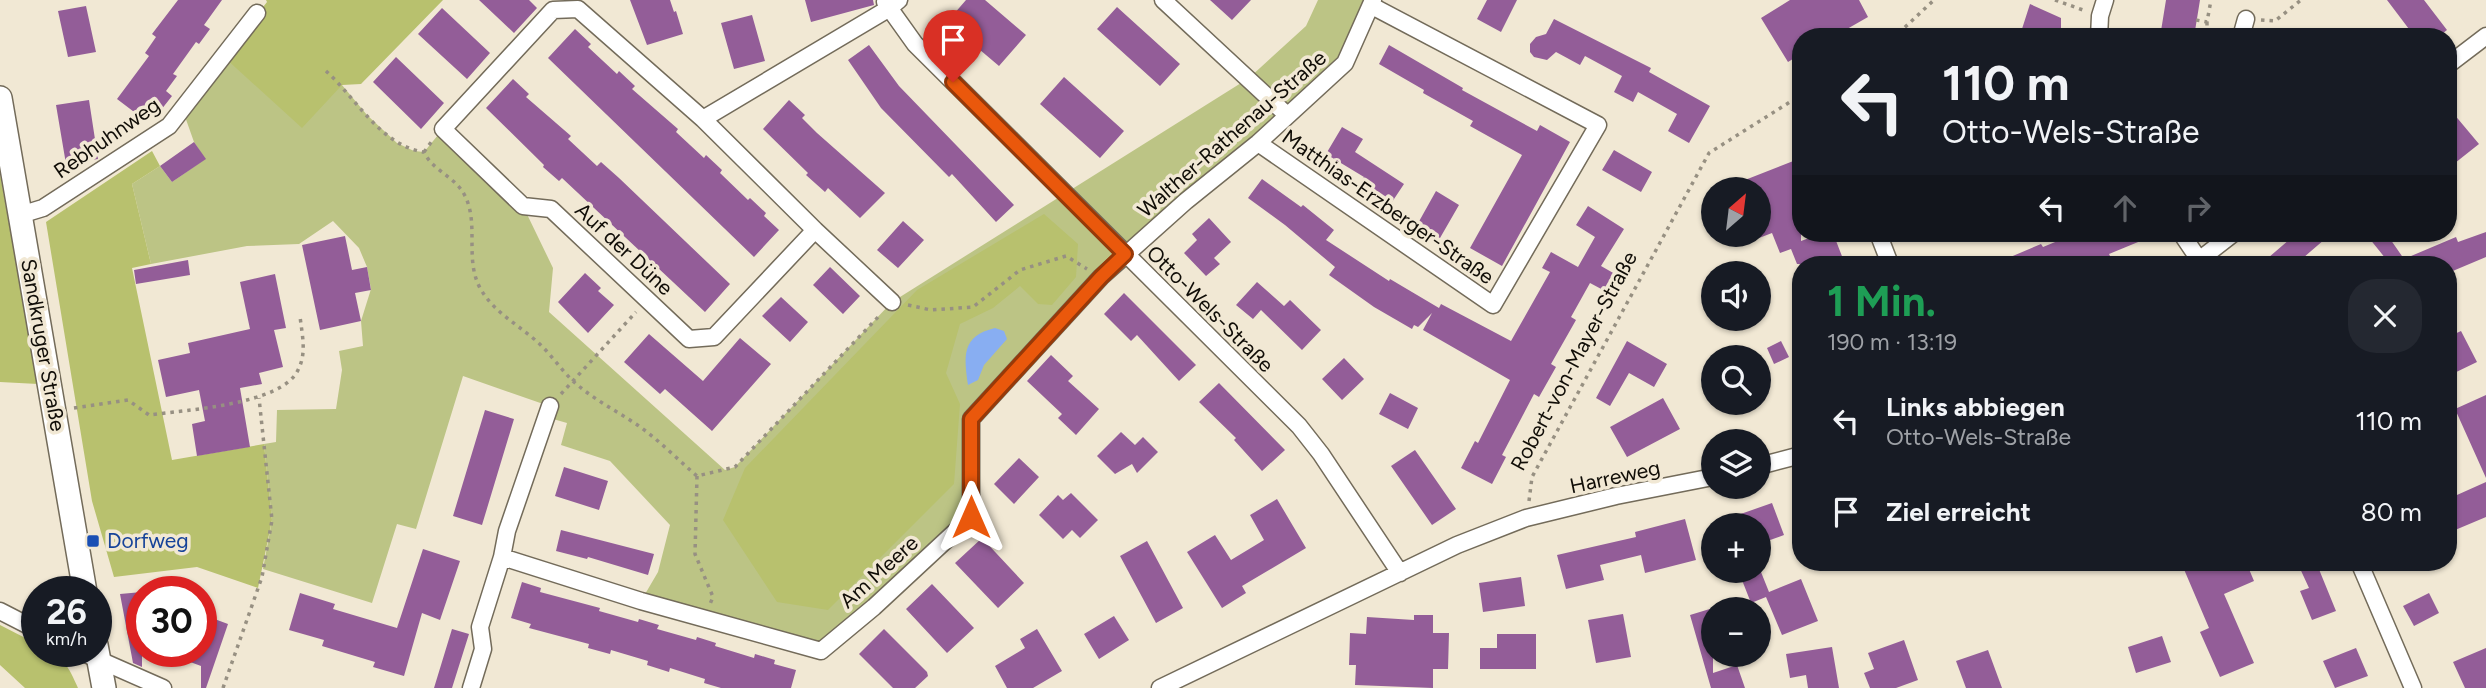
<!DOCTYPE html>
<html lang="de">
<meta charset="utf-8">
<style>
body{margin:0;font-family:Figtree,sans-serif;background:#242831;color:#f1f3f6;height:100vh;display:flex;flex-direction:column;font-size:26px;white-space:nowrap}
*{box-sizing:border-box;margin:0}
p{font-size:23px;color:#9ea1a6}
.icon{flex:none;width:38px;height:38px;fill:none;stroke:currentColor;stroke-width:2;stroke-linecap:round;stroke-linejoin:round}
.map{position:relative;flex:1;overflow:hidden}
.sheet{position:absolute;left:1792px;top:256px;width:665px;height:315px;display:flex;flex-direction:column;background:#171b24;border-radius:28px;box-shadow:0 2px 5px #0004}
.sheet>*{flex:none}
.banner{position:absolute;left:1792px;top:28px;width:665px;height:214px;border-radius:28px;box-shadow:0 2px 5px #0004;background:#171b24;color:#f1f3f6;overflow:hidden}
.needle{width:46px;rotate:28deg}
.controls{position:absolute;left:1701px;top:177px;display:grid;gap:14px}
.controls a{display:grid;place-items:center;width:70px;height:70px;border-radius:50%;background:#171b24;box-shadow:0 2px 5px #0004;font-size:35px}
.speed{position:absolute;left:21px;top:576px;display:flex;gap:14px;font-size:35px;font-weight:700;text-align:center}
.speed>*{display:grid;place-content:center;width:91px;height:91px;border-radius:50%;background:#171b24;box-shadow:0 2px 5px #0004;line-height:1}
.speed small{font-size:18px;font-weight:400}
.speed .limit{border:10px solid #d22;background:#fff;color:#111}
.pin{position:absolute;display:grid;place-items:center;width:60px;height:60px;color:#fff;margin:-72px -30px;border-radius:50% 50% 50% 0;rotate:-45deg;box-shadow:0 0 7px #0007}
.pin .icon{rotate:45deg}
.me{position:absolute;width:77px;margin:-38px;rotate:0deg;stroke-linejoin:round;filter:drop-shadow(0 0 5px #0008)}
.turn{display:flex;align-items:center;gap:24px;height:147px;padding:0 35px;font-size:32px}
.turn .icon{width:91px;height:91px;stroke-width:2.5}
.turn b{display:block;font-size:49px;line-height:60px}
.lanes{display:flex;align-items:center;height:66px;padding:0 35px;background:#0003;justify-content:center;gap:35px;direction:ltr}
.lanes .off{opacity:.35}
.round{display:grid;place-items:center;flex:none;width:74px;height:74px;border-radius:28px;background:#242831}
.head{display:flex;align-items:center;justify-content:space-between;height:119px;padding:0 35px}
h1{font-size:42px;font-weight:700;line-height:52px;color:#1e9e55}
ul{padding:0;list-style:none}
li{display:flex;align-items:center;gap:21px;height:91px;padding:0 35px}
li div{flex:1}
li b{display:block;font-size:26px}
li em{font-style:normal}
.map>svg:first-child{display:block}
.green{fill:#bcc485}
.forest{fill:#b8c16e}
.water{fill:#88aef2}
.building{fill:#935d98}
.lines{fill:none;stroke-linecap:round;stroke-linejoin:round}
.street-casing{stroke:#736b5a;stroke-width:19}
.secondary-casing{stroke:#736b5a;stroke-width:26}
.path{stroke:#979082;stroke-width:3.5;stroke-dasharray:3.5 5;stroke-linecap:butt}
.street{stroke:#fff;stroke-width:16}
.secondary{stroke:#fff;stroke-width:23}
.route-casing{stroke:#983908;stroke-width:18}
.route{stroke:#ea580c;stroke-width:12}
.transit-dot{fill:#1a4fb4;stroke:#f1e8d4;stroke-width:2.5}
.labels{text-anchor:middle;stroke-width:7;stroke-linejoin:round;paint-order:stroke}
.street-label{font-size:21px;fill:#100d07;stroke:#f1e8d4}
.transit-label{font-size:21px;fill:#164399;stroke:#f1e8d4;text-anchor:start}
</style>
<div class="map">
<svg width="2486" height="688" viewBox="0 0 2486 688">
<rect width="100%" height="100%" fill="#f1e8d4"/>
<path class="green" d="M1318 0H1373L1345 63 1186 201 971 419V517L821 651 641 601 658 572 670 525 610 461 561 445 567 423 546 417 549 406 463 376 416 529 397 524 372 603 263 569 272 520 264 444 276 442 277 410 336 409 342 370 339 351 363 346 361 321 371 289 367 267 359 248 333 221 299 244 247 246 151 264 132 184 160 166 172 182 205 159 194 142 183 111 224 57 342 85 367 115 397 143 414 151 424 152 443 129 523 206 553 268 549 312 725 470 735 467 892 302 1249 78 1306 26Z"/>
<path class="forest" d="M266 0H443L361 84 342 85 302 128 224 57 267 2Z
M152 151 160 166 132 184 151 264 132 268 172 460 264 444 272 520 258 588 197 567 114 577 92 501 46 222Z
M0 174 38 384 0 382Z
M1044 214 1078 244 1076 277 1052 305 1038 304 1020 286 993 308 960 324 946 373 960 404 954 484 828 610 777 602 723 520 745 468 917 290Z
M0 625 37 644V651C61 651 69 667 78 688H25L0 665Z"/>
<path class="water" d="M995 328 1004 331 1007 339 984 365 978 380 968 385C964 356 961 336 995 328Z"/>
<path class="building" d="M178 0H222L204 25 210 29 199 44 196 42 173 74 177 76 166 91 172 96 161 110 156 107 146 121 117 99 149 56 145 53 156 37 152 34Z
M479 0H529L537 8 514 33Z
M630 0H670L674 12 676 11 683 34 647 45Z
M805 0H873L874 5 811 22Z
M966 0H985L1026 35 999 66 947 22Z
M1210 0H1251L1232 20Z
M1487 0H1517L1501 32 1477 19Z
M1790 0H1859L1868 17 1833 37H1801V54L1788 62 1761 18Z
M2166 0H2200L2194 37H2160Z
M2387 0H2424L2447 30 2438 37H2415Z
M2030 4 2061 18V37H2034L2021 32Z
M86 6 96 52 68 57 58 11Z
M1117 7 1180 64 1160 86 1097 29Z
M442 8 490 53 467 79 418 34Z
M752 15 765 61 734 69 721 23Z
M1554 19 1651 68 1649 72 1710 106 1689 143 1668 131 1677 114 1638 92 1633 102 1614 92 1622 76 1585 56 1580 65 1556 52 1547 60 1534 57 1530 52V44L1536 37 1546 34Z
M575 29 591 44 588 47 617 74 619 71 635 86 632 89 678 129 676 132 704 158 706 155 722 170 720 173 748 200 750 198 766 213 764 216 779 230 754 257 548 58Z
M869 45 899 86 1014 205 996 222 952 174 949 177 881 108 848 60Z
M1389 45 1463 88 1462 90 1537 131 1540 125 1570 142 1502 266 1470 248 1522 155 1470 126 1473 121 1423 93 1424 90 1379 64Z
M396 57 444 103 421 129 373 82Z
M1064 77 1124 131 1100 158 1040 104Z
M513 79 529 94 526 97 571 136 568 139 597 166 601 162 619 178 730 284 705 312 562 178 559 181 543 167 544 165 486 108Z
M89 100 98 159 66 164 56 105Z
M789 100 805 115 802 118 817 133 885 193 860 218 828 188 825 192 806 175 808 173 763 129Z
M2448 107 2479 144 2455 163 2448 155Z
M1342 127 1363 139 1355 152 1404 184 1390 205 1359 184 1364 177 1326 154Z
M194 142 206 159 172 182 160 166Z
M1614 150 1652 172 1641 192 1602 170Z
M1801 158V241L1823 233H1833L1845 264H1797L1791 249 1780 253 1772 233 1759 238V189H1722Z
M1262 179 1301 207 1303 205 1334 230 1326 240 1389 281 1390 279 1439 308 1441 304 1511 341 1550 272 1542 268 1551 252 1578 267 1595 237 1576 225 1588 206 1624 229 1601 266 1615 274 1605 291 1590 283 1571 317 1576 320 1551 364 1556 367 1539 397 1534 394 1502 455 1506 457 1492 484 1461 468 1475 441 1478 443 1510 380 1423 330 1432 313 1418 327 1414 325 1412 329 1374 307 1329 275 1335 267 1285 225 1248 198Z
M1436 191 1459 205 1440 238 1417 225Z
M1209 218 1231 242 1214 258 1220 264 1206 276 1184 253 1197 240 1192 234Z
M903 221 924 240 898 268 877 250Z
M2486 232V257L2448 273V264H2390L2365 233H2386L2404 259 2456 237 2458 242Z
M2077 233H2160L2109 254 2114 264H1994L2041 244 2043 247Z
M2297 233H2332L2296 264H2261Z
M345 236 352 270 367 267 371 290 355 293 361 321 320 330 302 245Z
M188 260 190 275 136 284 134 270Z
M830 267 860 296 843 314 813 285Z
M585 273 601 288 598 291 614 305 588 333 558 302Z
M275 274 286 328 274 330 283 367 259 373 262 384 240 388 250 447 197 456 192 424 205 421 199 390 166 397 158 360 190 353 188 343 250 329 240 282Z
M1257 282 1284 306 1290 300 1321 330 1302 350 1261 310 1253 319 1236 305Z
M1124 293 1196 365 1179 381 1137 335 1131 341 1104 314Z
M781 297 808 322 790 342 762 316Z
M2461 331 2477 362 2448 376V337Z
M649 334 703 381 740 338 771 364 712 431 665 389 660 394 624 362Z
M1627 341 1667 364 1654 387 1629 373 1610 406 1596 398Z
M1781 341 1789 357 1774 364 1767 348Z
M1051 355 1073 376 1068 381 1099 409 1076 435 1058 418 1062 414 1027 381Z
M1344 358 1364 379 1342 400 1322 379Z
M1219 383 1285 450 1262 471 1234 440 1236 438 1199 402Z
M1390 393 1418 408 1408 429 1379 414Z
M2486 395V478L2455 409Z
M1663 398 1680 429 1627 457 1610 427Z
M485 410 514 419 482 525 453 516Z
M1121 432 1135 445 1143 437 1158 452 1137 473 1132 464 1115 474 1097 456Z
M1415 450 1456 509 1432 525 1391 466Z
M1019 458 1039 477 1014 504 994 484Z
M564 467 608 481 599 510 555 496Z
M2486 482V517L2448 533V499Z
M1071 493 1098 520 1080 538 1072 530 1063 539 1039 515 1058 495 1063 500Z
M1277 499 1306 548 1242 586 1246 593 1222 608 1187 552 1215 535 1231 560 1264 540 1250 515Z
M1772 503 1784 535 1759 544V525H1715V523Z
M1685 519 1696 560 1645 573 1641 555 1600 565 1604 580 1566 589 1557 555 1636 537 1635 532Z
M561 530 654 554 648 575 588 557 587 559 556 551Z
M982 538 1024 583 998 608 955 563Z
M1147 541 1183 608 1156 623 1120 556Z
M423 549 460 561 440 620 422 613 404 676 373 667 375 662 322 646 324 640 289 630 300 593 335 604 333 609 397 628Z
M2195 562H2246L2254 581 2224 594 2254 663 2220 677 2200 632 2209 628 2183 567Z
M2297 562H2316L2336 611 2312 620 2300 591 2309 588Z
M1759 567 1769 592 1801 579 1818 621 1782 635 1766 597 1751 603 1740 575 1750 570H1759Z
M1521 577 1525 606 1483 612 1479 583Z
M522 582 541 588 540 592 600 608 599 611 638 622 639 619 659 625 657 629 696 640 697 637 716 643 715 646 754 658 755 654 775 660 774 664 796 670 791 688H721L704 683 705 679 670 668 669 672 647 665 648 661 611 650 610 654 588 648 589 644 529 628 531 624 511 618Z
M932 584 974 628 947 653 906 609Z
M142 592V667L133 663 120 594Z
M2429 593 2439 613 2414 626 2403 606Z
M1713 608V673L1737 665 1745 688H1711L1690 615Z
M201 614 228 624 206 688H201V666L166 653 167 651H201Z
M1623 614 1631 657 1596 663 1588 620Z
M1414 615H1433V633H1449L1448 669H1433V688L1355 685 1356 665H1349L1350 633 1366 634 1367 617 1414 620Z
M1114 616 1129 640 1099 659 1084 634Z
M452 629 469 634 452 688H434Z
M884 629 927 672 928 676 915 688H893L859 654Z
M1037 629 1062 671 1033 688H1007L995 666 1025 648 1020 639Z
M1497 634H1536V669H1480V648H1497Z
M2162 636 2171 662 2136 673 2128 647Z
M1904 640 1918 680 1896 688H1870L1864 673 1874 669 1868 653Z
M1832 647 1839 688H1808L1806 675 1790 678 1786 654Z
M2356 648 2368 676 2335 688 2323 661Z
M2486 648V688H2465L2453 662Z
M1988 650 2002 688H1966L1956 661Z"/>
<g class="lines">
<defs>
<path id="street" d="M1163 0 1287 115
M885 2 915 44 1299 426 1321 454 1400 573
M2099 37 2100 16 2105 0
M2241 37 2246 19
M2448 65 2486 36
M703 119 815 230 714 337 689 339 551 209 523 206 443 129 553 10 578 9 703 119 888 9 899 0
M1258 143 1493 305 1598 125 1372 6
M20 215 43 208 169 126 257 13
M815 230 892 302
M1878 233 1890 264
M2181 233 2202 264
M2194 264 2234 233
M1759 466 1801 455
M502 557 507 531 550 406
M2359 562 2413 688
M0 611 37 630
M79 651 163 688
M471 688 483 649 480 627 502 557 641 601 821 651 874 607 971 517V419L1101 277 1186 201 1258 143 1345 63 1373 0
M1160 688 1457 545 1526 518 1616 496 1713 477"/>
<path id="secondary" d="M0 98 85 592
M96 645 104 688"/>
</defs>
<use href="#street" class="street-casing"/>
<use href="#secondary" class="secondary-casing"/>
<path class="path" d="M2055 0 2083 10
M2196 20 2207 22 2211 0
M2261 20 2275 21 2301 0
M2207 22V37
M1891 37 1903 29 1934 0
M326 71C356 98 381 146 424 152 432 170 454 176 464 194 480 223 464 258 480 288 493 311 514 322 534 339 549 351 560 369 574 382 593 399 615 410 636 424 658 439 677 459 697 476L735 467 881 314
M424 152 432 141
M908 305 931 310 973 307 1020 270 1066 256 1087 269
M561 394 636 312
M74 408 128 400 149 415C184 410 282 405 298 370 307 353 302 335 300 316
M697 476 695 554 713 597 710 604
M1529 501 1532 477 1709 153 1801 95
M223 688 262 577 272 520 259 398"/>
<use href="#street" class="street"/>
<use href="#secondary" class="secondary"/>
</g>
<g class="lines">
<defs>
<path id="route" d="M953 82 1125 254 1101 277 971 419V517"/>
</defs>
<use href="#route" class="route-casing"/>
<use href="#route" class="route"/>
</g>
<rect class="transit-dot" x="86" y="534" width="14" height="14" rx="3.5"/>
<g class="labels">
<g class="street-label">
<text transform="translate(1232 134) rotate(-41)" y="7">Walther-Rathenau-Straße</text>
<text transform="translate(107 138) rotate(-35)" y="7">Rebhuhnweg</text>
<text transform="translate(1388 207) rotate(35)" y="7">Matthias-Erzberger-Straße</text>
<text transform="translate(624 249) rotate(43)" y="7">Auf der Düne</text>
<text transform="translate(1210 309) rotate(45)" y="7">Otto-Wels-Straße</text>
<text transform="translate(43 345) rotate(80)" y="7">Sandkruger Straße</text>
<text transform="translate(1574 361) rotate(-62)" y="7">Robert-von-Mayer-Straße</text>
<text transform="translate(1615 477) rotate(-12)" y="7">Harreweg</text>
<text transform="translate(879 572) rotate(-42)" y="7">Am Meere</text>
</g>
<g class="transit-label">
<text x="107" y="548">Dorfweg</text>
</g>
</g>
</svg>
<div class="controls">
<a><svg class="needle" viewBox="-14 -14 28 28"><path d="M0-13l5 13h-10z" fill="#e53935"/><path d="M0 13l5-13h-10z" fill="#9ea1a6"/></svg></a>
<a><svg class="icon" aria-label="sound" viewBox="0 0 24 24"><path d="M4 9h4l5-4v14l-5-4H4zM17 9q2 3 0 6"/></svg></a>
<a><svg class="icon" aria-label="search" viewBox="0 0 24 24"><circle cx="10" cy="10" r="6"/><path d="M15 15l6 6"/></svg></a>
<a><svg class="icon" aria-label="layers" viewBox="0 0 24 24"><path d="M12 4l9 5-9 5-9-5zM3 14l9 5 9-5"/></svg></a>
<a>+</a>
<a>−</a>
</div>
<div class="speed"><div>26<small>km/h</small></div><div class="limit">30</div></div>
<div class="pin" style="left:953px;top:82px;background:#d93025"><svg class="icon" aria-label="arrive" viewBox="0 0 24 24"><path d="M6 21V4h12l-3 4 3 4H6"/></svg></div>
<svg class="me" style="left:971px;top:517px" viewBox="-20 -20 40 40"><path d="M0-17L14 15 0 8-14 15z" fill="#ea580c" stroke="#fff" stroke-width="4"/></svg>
<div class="banner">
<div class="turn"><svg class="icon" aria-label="left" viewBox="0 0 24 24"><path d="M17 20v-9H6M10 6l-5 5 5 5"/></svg><div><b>110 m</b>Otto-Wels-Straße</div></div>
<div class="lanes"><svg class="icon" aria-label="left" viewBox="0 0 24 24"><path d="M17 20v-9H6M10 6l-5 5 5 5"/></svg><svg class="icon off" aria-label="ahead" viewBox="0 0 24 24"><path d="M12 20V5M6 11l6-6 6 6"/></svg><svg class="icon off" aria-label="right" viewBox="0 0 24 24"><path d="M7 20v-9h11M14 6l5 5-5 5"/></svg></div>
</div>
<section class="sheet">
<div class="head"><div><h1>1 Min.</h1><p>190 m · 13:19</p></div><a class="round"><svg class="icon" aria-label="close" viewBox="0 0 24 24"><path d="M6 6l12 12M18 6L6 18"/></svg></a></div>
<ul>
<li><svg class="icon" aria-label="left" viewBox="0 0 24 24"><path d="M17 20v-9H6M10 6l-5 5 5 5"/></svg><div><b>Links abbiegen</b><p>Otto-Wels-Straße</p></div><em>110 m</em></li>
<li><svg class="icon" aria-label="arrive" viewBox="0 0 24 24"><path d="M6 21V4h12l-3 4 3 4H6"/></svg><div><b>Ziel erreicht</b></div><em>80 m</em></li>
</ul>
</section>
</div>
